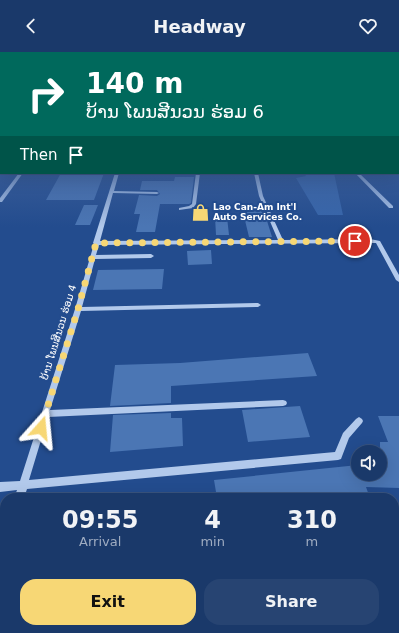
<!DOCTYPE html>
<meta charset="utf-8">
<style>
body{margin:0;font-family:"DejaVu Sans","Noto Sans Lao",sans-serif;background:#274472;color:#f1f3f6;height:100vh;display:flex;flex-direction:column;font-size:15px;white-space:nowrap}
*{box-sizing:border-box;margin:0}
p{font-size:13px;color:#9facc1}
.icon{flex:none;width:22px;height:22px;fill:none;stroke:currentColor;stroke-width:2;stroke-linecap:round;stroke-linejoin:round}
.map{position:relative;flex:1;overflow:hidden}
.panel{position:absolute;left:0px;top:441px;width:399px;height:140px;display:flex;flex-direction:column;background:#1a396a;border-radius:16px 16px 0 0;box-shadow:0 4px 16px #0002,0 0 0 1px #38537e}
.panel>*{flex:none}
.hud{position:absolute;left:0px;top:0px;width:399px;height:122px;box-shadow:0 4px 16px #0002,0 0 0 1px #38537e;background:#00695c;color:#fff;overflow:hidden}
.tools{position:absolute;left:351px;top:393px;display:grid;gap:8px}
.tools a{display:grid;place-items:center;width:36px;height:36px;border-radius:50%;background:#1a396a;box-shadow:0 4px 16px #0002,0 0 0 1px #38537e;font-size:20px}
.pin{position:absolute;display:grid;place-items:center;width:34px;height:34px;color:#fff;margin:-17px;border:2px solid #fff;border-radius:50%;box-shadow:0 1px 4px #0007}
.me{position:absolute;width:44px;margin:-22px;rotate:18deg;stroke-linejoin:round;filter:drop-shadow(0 0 3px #0008)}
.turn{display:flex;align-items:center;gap:14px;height:84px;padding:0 20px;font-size:18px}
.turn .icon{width:52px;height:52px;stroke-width:2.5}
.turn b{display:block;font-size:28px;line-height:34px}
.then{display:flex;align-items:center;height:38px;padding:0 20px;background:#0003;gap:8px;font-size:15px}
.eta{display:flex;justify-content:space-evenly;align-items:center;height:68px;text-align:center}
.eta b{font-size:24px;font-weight:700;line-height:28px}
.primary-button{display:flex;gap:8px;margin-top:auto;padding:8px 20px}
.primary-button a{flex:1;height:46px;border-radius:16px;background:#f7d775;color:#111;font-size:16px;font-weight:700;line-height:46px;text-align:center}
.primary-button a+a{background:#274472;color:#f1f3f6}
header{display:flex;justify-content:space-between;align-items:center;height:52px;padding:0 20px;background:#1a396a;font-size:18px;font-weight:700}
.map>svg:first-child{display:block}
.green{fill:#3766ab}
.building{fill:#4b76b4}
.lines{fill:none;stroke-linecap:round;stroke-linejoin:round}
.minor{fill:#b2c9eb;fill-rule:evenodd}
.route{stroke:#f7d775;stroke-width:7;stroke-dasharray:0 12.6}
.labels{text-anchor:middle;stroke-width:4;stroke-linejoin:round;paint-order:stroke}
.far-poi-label{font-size:9px;font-weight:bold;fill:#fff;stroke:#234c8e;text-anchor:start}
.street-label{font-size:10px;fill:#fff;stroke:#234c8e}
</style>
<header><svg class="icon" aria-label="back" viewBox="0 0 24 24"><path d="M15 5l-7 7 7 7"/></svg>Headway<svg class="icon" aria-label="heart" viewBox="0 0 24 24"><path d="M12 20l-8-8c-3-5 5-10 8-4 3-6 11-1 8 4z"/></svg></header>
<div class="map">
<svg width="399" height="581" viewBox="0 0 399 581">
<rect width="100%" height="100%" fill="#234c8e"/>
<path class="green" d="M304 121H334L343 163H318L296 126 306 124Z"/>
<path class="building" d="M61 121H104L94 148H46Z
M175 125H194L191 151 189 152H160L155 180H136L140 162H134L139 143 157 144 160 142 157 138H140L142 129H174Z
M84 153H98L90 173H75Z
M264 159 272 185H249L243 160Z
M215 165H227L229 183H216Z
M211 198 212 212 188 213 187 199Z
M164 217 162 237 93 238 98 218Z
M308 301 317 324 171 334V351L110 354 115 313 180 311Z
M300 354 310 385 248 390 242 358Z
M171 361V366H182L183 394 110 400 113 363Z
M378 364H399V436L366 435 370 446H217L214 428 358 413V422H380V390H388Z"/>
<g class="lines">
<path class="minor" d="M19 121H23L2 150H0V146Z
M115 121H119L114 139 157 140 159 141 157 142 113 141 100 189 278 188 259 144 254 121H258L263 144 283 188 370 187 380 189 399 223V230L396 228 376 191H370L99 193 96 203 151 202 154 204 151 206 95 207 82 255 258 251 261 253 258 255 81 259 50 358 283 348 286 349 287 351 286 353 283 354 48 365 29 428 335 400 343 381 356 367 359 365 362 367 363 369 362 371 349 386 341 407 338 408 27 437 24 446H14L17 438 0 440V430L20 429 75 257 94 192 93 191Z
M196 121H200L196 152 193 156 179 158V156L189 154 192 152Z
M355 121H359L393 154V156H389Z
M5 486V509L4 512 0 513V490L1 487Z
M399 493V503L394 504V494Z"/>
</g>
<linearGradient id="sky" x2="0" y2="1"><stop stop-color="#132a4e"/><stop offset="0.54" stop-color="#3f619b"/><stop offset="1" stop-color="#3f619b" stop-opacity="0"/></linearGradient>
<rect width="399" height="175" fill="url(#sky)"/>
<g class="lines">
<path class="route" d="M41 376 78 257 96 191 355 189"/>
</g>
<defs>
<symbol id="shop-bare" viewBox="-9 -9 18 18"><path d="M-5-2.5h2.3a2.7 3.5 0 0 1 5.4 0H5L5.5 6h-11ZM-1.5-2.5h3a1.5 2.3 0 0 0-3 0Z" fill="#f7d775" stroke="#234c8e" stroke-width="2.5" paint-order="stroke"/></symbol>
</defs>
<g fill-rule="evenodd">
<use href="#shop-bare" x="188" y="148" width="25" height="25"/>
</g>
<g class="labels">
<g class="far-poi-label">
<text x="213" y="158">Lao Can-Am Int'l<tspan x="213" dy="10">Auto Services Co.</tspan></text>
</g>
<g class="street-label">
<text transform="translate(58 280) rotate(-73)" y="4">ບ້ານ ໂພນສີນວນ ຮ່ອມ 4</text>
</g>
</g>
</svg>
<div class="tools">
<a><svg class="icon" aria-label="sound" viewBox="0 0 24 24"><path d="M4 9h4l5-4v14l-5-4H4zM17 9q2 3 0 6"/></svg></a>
</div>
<div class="pin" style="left:355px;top:189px;background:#d93025"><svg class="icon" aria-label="arrive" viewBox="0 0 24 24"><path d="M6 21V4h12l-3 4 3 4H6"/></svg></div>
<svg class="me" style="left:41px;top:376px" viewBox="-20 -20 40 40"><path d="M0-17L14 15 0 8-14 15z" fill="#f7d775" stroke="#fff" stroke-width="4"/></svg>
<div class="hud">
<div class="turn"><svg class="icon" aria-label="right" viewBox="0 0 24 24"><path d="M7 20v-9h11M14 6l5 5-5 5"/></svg><div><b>140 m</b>ບ້ານ ໂພນສີນວນ ຮ່ອມ 6</div></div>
<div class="then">Then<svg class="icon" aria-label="arrive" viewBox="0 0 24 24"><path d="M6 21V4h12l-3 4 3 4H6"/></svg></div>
</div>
<section class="panel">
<div class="eta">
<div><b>09:55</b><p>Arrival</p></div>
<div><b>4</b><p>min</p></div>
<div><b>310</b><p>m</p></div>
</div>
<div class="primary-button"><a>Exit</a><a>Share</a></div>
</section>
</div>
